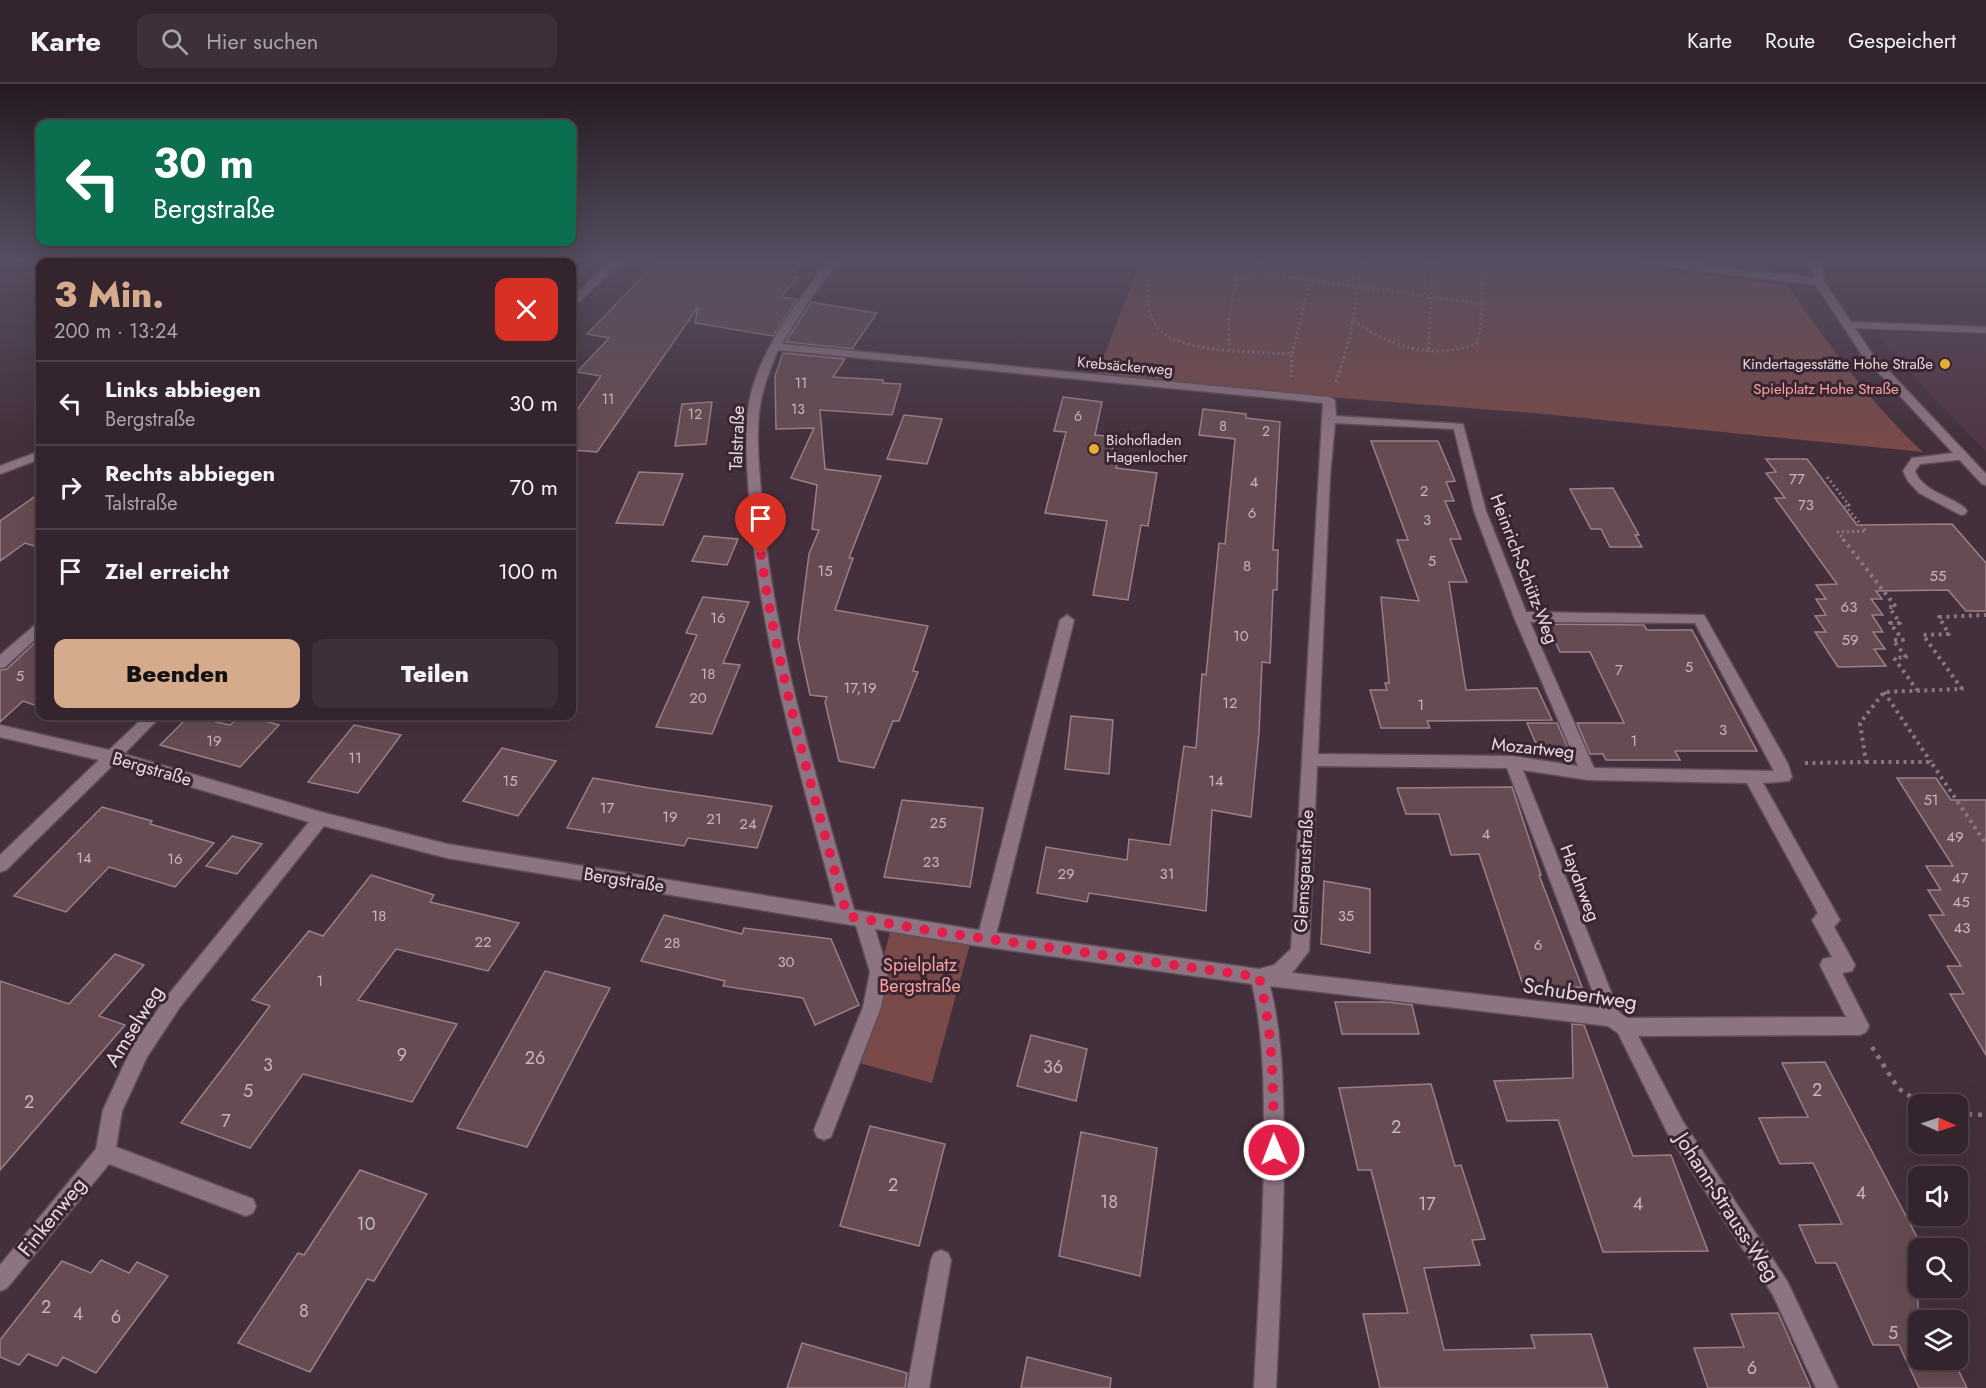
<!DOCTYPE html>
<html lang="de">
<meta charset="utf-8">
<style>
body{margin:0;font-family:Jost,sans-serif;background:#3e3039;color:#f1f3f6;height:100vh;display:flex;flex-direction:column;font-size:22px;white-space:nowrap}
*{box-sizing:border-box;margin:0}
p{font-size:20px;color:#a9a4aa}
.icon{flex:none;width:33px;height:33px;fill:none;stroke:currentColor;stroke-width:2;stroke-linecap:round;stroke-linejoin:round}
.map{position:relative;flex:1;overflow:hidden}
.details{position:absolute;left:36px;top:174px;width:540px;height:462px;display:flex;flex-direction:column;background:#33242d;border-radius:12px;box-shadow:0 6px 24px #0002,0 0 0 2px #4e4149}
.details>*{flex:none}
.hud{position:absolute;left:36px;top:36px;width:540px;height:126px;border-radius:12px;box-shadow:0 6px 24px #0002,0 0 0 2px #4e4149;background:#0b6e4f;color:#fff;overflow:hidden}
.needle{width:39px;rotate:93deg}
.buttons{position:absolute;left:1908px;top:1010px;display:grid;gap:12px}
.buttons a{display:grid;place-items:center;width:60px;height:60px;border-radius:12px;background:#33242d;box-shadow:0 6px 24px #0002,0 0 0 2px #4e4149;font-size:30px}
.pin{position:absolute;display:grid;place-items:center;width:51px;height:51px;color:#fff;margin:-62px -26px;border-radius:50% 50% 50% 0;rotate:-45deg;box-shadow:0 0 6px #0007}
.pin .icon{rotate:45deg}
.me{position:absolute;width:66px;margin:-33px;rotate:359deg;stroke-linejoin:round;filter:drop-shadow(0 0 4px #0008)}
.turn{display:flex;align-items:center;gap:21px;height:126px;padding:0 18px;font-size:27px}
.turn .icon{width:78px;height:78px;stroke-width:2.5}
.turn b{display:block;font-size:42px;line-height:51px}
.round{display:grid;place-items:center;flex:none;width:63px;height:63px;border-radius:12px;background:#3e3039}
.overview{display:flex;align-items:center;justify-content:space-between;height:102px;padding:0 18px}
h1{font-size:36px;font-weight:800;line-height:45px;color:#d6ab8b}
.primary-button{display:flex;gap:12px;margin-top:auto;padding:12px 18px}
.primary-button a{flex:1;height:69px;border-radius:12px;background:#d6ab8b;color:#111;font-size:24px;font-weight:800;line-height:69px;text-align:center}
.primary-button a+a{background:#3e3039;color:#f1f3f6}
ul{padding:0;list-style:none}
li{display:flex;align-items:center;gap:18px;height:84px;padding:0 18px;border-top:2px solid #4e4149}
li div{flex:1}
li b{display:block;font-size:22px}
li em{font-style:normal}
header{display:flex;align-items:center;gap:36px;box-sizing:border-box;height:84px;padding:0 30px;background:#33242d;border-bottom:2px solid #4e4149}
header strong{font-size:28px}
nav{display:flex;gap:33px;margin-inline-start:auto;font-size:21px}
.search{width:420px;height:54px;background:#3e3039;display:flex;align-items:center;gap:15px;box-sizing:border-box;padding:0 21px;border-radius:12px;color:#a9a4aa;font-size:22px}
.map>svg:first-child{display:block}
.built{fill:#513646}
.green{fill:#794a48}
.building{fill:#664c52;stroke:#9c7f86;stroke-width:1.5}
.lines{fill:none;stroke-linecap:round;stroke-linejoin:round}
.lane-casing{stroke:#5f4d58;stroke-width:3}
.street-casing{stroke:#5f4d58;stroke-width:3}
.secondary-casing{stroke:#5f4d58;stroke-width:3}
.path-far2{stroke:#887781;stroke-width:3;stroke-dasharray:2 3;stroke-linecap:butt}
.path-far1{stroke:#887781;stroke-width:4;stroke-dasharray:3 4.5;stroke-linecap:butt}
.path{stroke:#887781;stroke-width:4.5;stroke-dasharray:4 6;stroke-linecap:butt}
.lane{fill:#8d7482;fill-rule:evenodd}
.street{fill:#8d7482;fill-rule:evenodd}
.secondary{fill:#8d7482;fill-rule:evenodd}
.route{stroke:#e11d48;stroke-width:10;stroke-dasharray:0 18}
.poi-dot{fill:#e2af34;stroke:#3a2632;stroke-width:2}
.labels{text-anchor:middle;stroke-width:6;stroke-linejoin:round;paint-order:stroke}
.far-number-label{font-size:14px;fill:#c6b6bc}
.far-poi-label{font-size:15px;fill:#e6d9e0;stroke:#3a2632;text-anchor:end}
.far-street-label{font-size:15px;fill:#e6d9e0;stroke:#3a2632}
.far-park-label{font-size:15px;fill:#fca39e;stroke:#3a2632}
.number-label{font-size:15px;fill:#c6b6bc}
.street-label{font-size:18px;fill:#e6d9e0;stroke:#3a2632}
.park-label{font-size:18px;fill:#fca39e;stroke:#3a2632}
.near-number-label{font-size:18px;fill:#c6b6bc}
.near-street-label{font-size:21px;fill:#e6d9e0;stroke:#3a2632}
</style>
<header>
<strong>Karte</strong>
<div class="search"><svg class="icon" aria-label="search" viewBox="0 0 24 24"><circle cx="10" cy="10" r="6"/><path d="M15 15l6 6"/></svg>Hier suchen</div>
<nav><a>Karte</a><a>Route</a><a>Gespeichert</a></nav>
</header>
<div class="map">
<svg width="1986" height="1304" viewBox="0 0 1986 1304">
<rect width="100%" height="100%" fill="#44303c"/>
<path class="built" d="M1881 248 1986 251V367L1929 309 1878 251Z"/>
<path class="green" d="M1141 176H1590L1788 202C1829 261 1870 319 1923 368L1534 329 1095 295Z
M892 841 972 853 932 999 856 978Z"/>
<path class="building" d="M659 176H803L789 192 798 194 781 213 797 215 773 252 695 239 698 223 597 368 572 366V333L601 292 577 288 609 254 587 250Z
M811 218 877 229 852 265 786 258Z
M783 269 845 275 833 293 883 296V299L901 300 892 331 820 326 825 385 881 392 849 474H853L835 526 928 542 913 587 918 588 899 637H893L874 684 839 677 825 618 827 613 810 611 798 555 809 470 819 446 812 445 817 401 791 394 814 344 776 345 775 292Z
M1063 313 1102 318 1095 351 1115 353 1112 368 1119 369 1116 384 1157 389 1148 442 1141 441 1128 516 1093 511 1107 437 1045 429 1066 348 1054 347Z
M712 318 706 360 675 362 682 320Z
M1203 325 1246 330V334L1280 338 1273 466H1278L1277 506H1273L1270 579 1262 578 1259 649 1251 733 1212 726 1206 827 1089 809 1087 818 1037 809 1046 763 1127 776 1129 755 1170 761 1184 662 1196 664 1202 590 1206 591 1219 459 1225 460 1235 355 1199 351Z
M904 331 942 335 927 380 887 375Z
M1371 357H1438L1455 397 1446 398 1454 417H1445L1461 455H1450L1467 498H1449L1466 606 1537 604 1552 636 1427 637 1430 644H1381L1370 606H1387L1385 599H1389L1381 513 1419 517 1397 456H1408Z
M1766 375H1807L1857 441 1952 440 1986 479V527H1966L1948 506 1876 507 1882 515H1871L1883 531H1872L1883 548H1873L1885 565H1874L1886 582 1838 583 1815 548H1826L1815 532 1826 531 1816 515H1826L1816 501 1837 500 1775 414H1785L1766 389 1776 388Z
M639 388 683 390 663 441 616 439Z
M1613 404 1639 451H1635L1642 463H1610L1601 445H1591L1570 405Z
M40 409V464L25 459 0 477V437Z
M704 452 738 455 727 481 692 477Z
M703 513 749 518 723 579 740 581 712 650 656 643 697 551 686 549Z
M1547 540 1644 541 1647 546H1692L1757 667H1675L1680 676H1606L1603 670H1590L1577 639H1624L1590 568H1560Z
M40 554V623L23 617 0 638V586L7 585Z
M189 632 230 641 240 632H246L279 641 240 683 160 661Z
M1071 632 1113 636 1109 690 1065 685Z
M1527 639H1557L1571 671H1541Z
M354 641 401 651 358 709 308 698Z
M502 664 556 677 518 732 463 717Z
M593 694 649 704 772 722 757 764 688 754 684 762 567 744Z
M1897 694H1936L1951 716H1986V971L1950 910H1964L1947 882H1961L1929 831H1944L1928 806H1941L1926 782H1953Z
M1512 703 1541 791H1539L1582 903 1536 904V901L1522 898 1479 770 1451 771 1439 730H1406L1397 704Z
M902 716 983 724 970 803 884 793Z
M102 723 152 737 150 740 214 759 175 803 109 783 66 828 14 812Z
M232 752 262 760 237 790 206 782Z
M371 791 434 811 430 818 519 839 488 887 396 865 358 916 457 940 412 1018 303 990 250 1064 181 1039 270 922 252 916 309 847 323 852Z
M1324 797 1370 805V869L1321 860Z
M664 831 742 850 744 844 831 855 859 921 815 941 803 914 723 902 725 897 641 877Z
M115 870 144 881 99 932 125 941 0 1086V897L69 920Z
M545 887 610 904 527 1063 457 1044Z
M1335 918H1388L1412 921 1419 950H1342Z
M1572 940 1584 941 1633 1072 1671 1071 1708 1167 1603 1168 1558 1036 1507 1037 1494 997 1573 994Z
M1031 951 1087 965 1076 1017 1017 1002Z
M1825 978 1918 1155V1225H1929L1934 1236H1918V1275H1953L1967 1304H1919L1899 1261H1873L1836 1179H1816L1799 1141 1842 1140 1813 1079 1780 1080 1759 1034 1808 1033 1782 979Z
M1431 1000 1455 1082 1461 1081 1485 1155 1472 1156 1480 1181 1424 1184 1444 1266 1535 1264 1531 1251 1591 1250 1608 1304H1380L1363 1230 1408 1229 1371 1086H1358L1339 1004Z
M870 1042 945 1060 919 1162 840 1142Z
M1081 1048 1157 1064 1140 1192 1059 1172Z
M360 1086 427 1110 374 1197 367 1195 310 1288 238 1259 298 1169 304 1171Z
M101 1176 129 1189 137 1178 168 1192 96 1289 63 1273 57 1282 28 1270 19 1281 0 1273V1256L62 1177 91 1189Z
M1778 1229 1811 1304H1708L1694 1264 1744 1263 1731 1230Z
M802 1259 907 1289 905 1304H787Z
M1027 1273 1111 1294 1110 1304H1021Z"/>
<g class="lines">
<defs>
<path id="lane" d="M1962 368 1968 372 1966 375 1920 380 1915 387C1923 408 1949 411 1965 424L1967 427 1965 430 1961 431 1919 409 1908 397 1903 387 1912 374Z
M1067 531 1074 536 995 855 992 860 986 863 980 860 977 855 1060 536Z
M40 539V551L5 583 0 584V571L35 541Z
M863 828 869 830 872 835 888 888 881 923 831 1053 824 1056 817 1053 814 1046 863 923 870 888 854 835 857 830Z"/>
<path id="street" d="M298 176H310L308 178H297Z
M611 176H622L576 221 572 222V214Z
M829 176H839L806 221 782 260 1329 313 1335 316 1336 332 1463 340 1486 427 1526 528 1704 531 1788 680 1792 693 1789 697 1763 699 1840 836 1834 843 1855 881 1852 887 1842 889 1869 942 1866 948 1860 951 1638 952 1682 1036 1787 1197 1838 1304H1816L1773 1211 1668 1050 1618 949 1608 942 1270 902C1283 953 1283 1005 1284 1057 1284 1139 1280 1222 1276 1304H1254C1258 1222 1264 1140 1264 1058 1264 1006 1264 952 1252 900L972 861 447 774 324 742 180 923 147 973 122 1027 116 1063 253 1115 256 1122 253 1129 246 1132 109 1080 7 1204 0 1207V1181L96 1065 103 1026 133 961 168 911 309 738 114 680 6 786 0 788V771L99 676 0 653V641L109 666 145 632H161L124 670 321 728 447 760 836 823C800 688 759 553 749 412 747 375 742 335 754 299 769 253 800 214 829 176ZM778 266 1323 319 1291 865 1274 881 1259 885 972 845 854 826C817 694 774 560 762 422 760 389 755 355 760 322 763 303 770 285 778 266ZM1335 339 1454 345 1474 427 1514 533 1578 682 1512 672 1318 670 1330 391ZM1530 538 1695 539 1774 687 1594 684ZM1317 682 1507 684 1599 924 1292 889 1309 867ZM1523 686 1589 696 1747 699 1818 829 1812 836 1832 873 1823 875 1820 881 1846 933 1627 934 1619 928Z
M1636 176H1665L1814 194 1811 176H1821L1824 198 1851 238 1986 243V249L1855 244 1870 267 1986 390V401L1982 400 1862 271 1816 201 1641 179Z
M941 1166 948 1169 951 1176 929 1304H907L931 1176 934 1169Z"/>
<path id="secondary" d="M527 176H543L540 178H526Z
M40 367V375L0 390V382Z"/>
</defs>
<use href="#lane" class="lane-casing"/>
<use href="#street" class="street-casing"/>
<use href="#secondary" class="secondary-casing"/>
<path class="path-far2" d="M1154 176C1134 248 1164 260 1230 267
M1228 176 1237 195
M1253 188 1266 176
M1311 195 1292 270 1230 267C1227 242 1230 219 1237 195L1253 188 1482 220
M1354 236C1387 263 1437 277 1477 259L1481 241 1482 183 1478 176
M1429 265 1432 176
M1291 293 1292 270
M1336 298 1350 253 1362 176
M1827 393 1849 421H1845L1866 447 1838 448 1844 456"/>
<path class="path-far1" d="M1843 455 1896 523H1889L1900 539H1890L1903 556H1893L1906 573 1894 574 1917 606
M1884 608 1931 678
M1866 678H1931L1986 760
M1805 679 1866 678 1860 639 1884 608 1962 605 1923 551 1949 550 1939 533 1986 531"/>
<path class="path" d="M1872 963 1898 1004 1922 1020
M1958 1030 1986 1031"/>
<use href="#lane" class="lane"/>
<use href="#street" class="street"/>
<use href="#secondary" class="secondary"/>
</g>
<linearGradient id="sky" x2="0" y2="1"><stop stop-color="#251a21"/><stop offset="0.49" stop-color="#564e61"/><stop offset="1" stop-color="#564e61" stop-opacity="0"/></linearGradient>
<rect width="1986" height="359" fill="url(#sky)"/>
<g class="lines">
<path class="route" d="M761 471C778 593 815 713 847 832L932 847 1259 893C1274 950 1273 1008 1274 1066"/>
</g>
<g class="poi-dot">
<circle cx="1945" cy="280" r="6"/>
<circle cx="1094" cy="365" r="6"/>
</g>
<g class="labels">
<g class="far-number-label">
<text x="801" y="304">11</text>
<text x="608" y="320">11</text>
<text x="798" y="330">13</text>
<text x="695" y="335">12</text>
<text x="1078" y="337">6</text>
<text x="1223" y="347">8</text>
<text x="1266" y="352">2</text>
</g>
<g class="far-poi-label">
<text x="1933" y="285">Kindertagesstätte Hohe Straße</text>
<text x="1106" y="361" text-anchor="start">Biohofladen<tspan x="1106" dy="17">Hagenlocher</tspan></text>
</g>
<g class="far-street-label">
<text transform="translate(1125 282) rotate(5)" y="5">Krebsäckerweg</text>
</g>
<g class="far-park-label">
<text x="1826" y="310">Spielplatz Hohe Straße</text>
</g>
<g class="number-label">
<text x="1797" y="400">77</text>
<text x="1254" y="403">4</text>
<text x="1424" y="412">2</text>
<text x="1806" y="426">73</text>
<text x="1252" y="434">6</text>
<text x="1427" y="441">3</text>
<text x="1432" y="482">5</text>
<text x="1247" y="487">8</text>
<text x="825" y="492">15</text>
<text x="1938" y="497">55</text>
<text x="1849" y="528">63</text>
<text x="718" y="539">16</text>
<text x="1241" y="557">10</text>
<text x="1850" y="561">59</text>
<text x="1689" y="588">5</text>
<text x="1619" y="591">7</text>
<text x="708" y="595">18</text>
<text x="20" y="597">5</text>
<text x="860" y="609">17,19</text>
<text x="698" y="619">20</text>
<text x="1230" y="624">12</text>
<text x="1421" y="626">1</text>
<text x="1723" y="651">3</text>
<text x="214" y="662">19</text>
<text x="1634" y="662">1</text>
<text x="355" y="679">11</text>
<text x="510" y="702">15</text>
<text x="1216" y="702">14</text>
<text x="1931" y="721">51</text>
<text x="607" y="729">17</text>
<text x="670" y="738">19</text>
<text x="714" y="740">21</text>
<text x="938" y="744">25</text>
<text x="748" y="745">24</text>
<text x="1486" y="755">4</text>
<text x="1955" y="758">49</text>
<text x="84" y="779">14</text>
<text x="175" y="780">16</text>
<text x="931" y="783">23</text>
<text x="1066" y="795">29</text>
<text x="1167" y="795">31</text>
<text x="1960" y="799">47</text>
<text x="1961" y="823">45</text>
<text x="379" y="837">18</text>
<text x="1346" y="837">35</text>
<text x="1962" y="849">43</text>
<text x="483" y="863">22</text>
<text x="672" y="864">28</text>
<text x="1538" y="866">6</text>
<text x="786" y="883">30</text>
<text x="320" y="902">1</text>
</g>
<g class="street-label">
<text transform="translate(737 354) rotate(-88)" y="6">Talstraße</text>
<text transform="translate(1524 485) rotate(69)" y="6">Heinrich-Schütz-Weg</text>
<text transform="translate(1533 664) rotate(6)" y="6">Mozartweg</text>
<text transform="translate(152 685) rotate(16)" y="6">Bergstraße</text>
<text transform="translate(1304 787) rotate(-87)" y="6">Glemsgaustraße</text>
<text transform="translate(624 796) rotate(9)" y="6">Bergstraße</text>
<text transform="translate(1580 799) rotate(69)" y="6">Haydnweg</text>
</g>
<g class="park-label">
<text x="920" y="887">Spielplatz<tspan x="920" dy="21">Bergstraße</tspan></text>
</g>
<g class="near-number-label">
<text x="402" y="977">9</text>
<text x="535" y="980">26</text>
<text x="268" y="987">3</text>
<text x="1053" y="989">36</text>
<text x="1817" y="1012">2</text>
<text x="248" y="1013">5</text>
<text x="29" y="1024">2</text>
<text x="226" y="1043">7</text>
<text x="1396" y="1049">2</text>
<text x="893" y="1107">2</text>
<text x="1861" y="1115">4</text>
<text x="1109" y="1124">18</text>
<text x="1427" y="1126">17</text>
<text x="1638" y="1126">4</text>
<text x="366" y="1146">10</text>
<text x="46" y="1229">2</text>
<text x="304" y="1233">8</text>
<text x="78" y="1236">4</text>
<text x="116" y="1239">6</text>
<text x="1893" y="1255">5</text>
<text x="1752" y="1290">6</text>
</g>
<g class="near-street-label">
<text transform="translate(1580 910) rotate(9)" y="7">Schubertweg</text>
<text transform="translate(134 942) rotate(-58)" y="7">Amselweg</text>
<text transform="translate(1727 1123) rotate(57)" y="7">Johann-Strauss-Weg</text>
<text transform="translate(52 1133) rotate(-51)" y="7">Finkenweg</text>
</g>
</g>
</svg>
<div class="buttons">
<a><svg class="needle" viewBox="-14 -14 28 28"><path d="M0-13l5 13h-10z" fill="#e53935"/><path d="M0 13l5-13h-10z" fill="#a9a4aa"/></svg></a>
<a><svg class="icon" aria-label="sound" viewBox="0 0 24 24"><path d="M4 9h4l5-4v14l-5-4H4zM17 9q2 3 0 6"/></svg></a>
<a><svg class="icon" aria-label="search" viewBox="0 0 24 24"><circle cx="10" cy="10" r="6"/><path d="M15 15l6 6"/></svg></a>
<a><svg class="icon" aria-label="layers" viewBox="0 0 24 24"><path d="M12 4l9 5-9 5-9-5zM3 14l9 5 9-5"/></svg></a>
</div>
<div class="pin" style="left:761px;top:471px;background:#d93025"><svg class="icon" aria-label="arrive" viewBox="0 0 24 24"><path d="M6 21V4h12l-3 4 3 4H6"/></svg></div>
<svg class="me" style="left:1274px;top:1066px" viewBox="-20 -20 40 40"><circle r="17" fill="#e11d48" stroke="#fff" stroke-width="3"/><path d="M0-11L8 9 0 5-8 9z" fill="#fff"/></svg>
<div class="hud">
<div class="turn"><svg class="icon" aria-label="left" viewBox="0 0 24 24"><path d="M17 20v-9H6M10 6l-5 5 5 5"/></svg><div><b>30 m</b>Bergstraße</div></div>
</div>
<section class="details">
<div class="overview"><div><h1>3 Min.</h1><p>200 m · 13:24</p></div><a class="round" style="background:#d93025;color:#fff"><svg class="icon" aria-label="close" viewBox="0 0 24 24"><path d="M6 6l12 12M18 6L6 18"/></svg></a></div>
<ul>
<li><svg class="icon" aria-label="left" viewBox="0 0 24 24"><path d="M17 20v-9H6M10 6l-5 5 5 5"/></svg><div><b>Links abbiegen</b><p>Bergstraße</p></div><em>30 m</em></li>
<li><svg class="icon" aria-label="right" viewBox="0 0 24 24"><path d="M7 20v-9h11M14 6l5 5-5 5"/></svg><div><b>Rechts abbiegen</b><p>Talstraße</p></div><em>70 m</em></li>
<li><svg class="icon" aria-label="arrive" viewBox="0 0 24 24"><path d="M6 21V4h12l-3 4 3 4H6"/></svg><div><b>Ziel erreicht</b></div><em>100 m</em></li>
</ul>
<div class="primary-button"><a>Beenden</a><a>Teilen</a></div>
</section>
</div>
